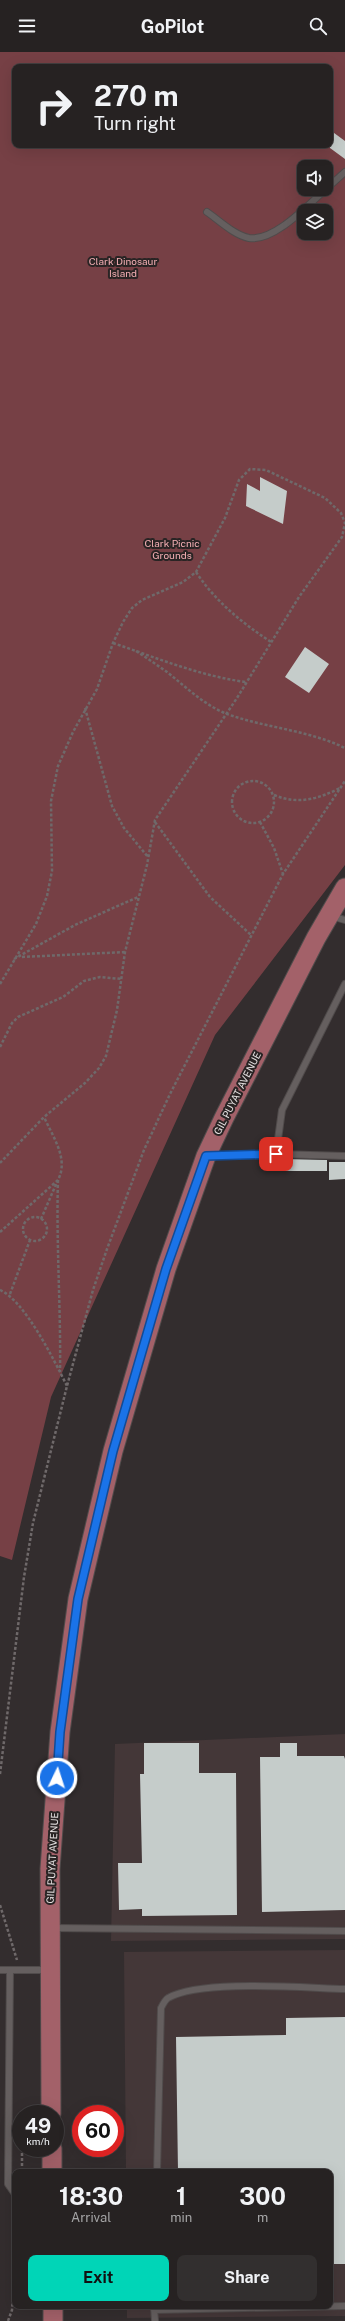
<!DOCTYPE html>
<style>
body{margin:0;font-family:"Public Sans",sans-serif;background:#322f2f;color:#f1f3f6;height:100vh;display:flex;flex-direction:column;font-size:15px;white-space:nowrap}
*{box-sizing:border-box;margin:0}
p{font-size:13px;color:#a4a4a5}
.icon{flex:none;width:22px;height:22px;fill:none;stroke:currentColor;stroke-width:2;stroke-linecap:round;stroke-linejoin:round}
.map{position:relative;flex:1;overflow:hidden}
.details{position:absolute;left:12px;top:2117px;width:321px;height:140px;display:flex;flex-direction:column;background:#262222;border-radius:8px;box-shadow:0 4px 16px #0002,0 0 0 1px #423f40}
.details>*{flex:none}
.banner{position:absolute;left:12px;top:12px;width:321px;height:84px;border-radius:8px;box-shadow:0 4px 16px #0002,0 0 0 1px #423f40;background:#262222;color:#f1f3f6;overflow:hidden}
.controls{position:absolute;left:297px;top:108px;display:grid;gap:8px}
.controls a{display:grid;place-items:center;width:36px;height:36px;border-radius:8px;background:#262222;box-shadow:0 4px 16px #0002,0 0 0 1px #423f40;font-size:20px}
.speed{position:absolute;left:12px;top:2053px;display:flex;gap:8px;font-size:20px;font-weight:700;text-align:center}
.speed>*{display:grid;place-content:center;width:52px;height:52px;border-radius:50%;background:#262222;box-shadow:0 4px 16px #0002,0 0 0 1px #423f40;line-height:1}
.speed small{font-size:10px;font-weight:400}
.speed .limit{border:6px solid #d22;background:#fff;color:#111}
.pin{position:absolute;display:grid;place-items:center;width:34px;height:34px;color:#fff;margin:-17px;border-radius:8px;box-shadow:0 2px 6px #0006}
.me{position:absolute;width:44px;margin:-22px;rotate:4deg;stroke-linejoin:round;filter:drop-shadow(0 0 3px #0008)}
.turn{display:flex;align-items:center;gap:14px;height:84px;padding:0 16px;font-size:18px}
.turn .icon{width:52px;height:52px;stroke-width:2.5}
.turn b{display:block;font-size:28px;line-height:34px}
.eta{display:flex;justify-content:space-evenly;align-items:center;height:68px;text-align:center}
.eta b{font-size:24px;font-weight:700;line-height:28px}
.button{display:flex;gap:8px;margin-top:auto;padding:8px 16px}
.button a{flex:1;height:46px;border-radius:8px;background:#00d5b7;color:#111;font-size:16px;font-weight:700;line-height:46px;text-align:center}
.button a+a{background:#322f2f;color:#f1f3f6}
header{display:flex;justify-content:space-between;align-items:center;height:52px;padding:0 16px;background:#262222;font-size:18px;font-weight:700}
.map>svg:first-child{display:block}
.built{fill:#443738}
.green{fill:#764045;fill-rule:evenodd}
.building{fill:#c5ccca}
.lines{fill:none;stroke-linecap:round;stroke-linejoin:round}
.lane-casing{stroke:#504b4b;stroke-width:8}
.primary-casing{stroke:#504b4b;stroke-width:21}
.path{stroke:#6f696a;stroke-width:2.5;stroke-dasharray:3 2;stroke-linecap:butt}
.lane{stroke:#655f5f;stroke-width:6}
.primary{stroke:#a36169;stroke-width:19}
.route-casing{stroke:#114b97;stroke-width:10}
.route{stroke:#1a73e8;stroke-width:7}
.labels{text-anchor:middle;stroke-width:4;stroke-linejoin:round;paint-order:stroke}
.park-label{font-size:10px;fill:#f5afb4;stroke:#292424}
.street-label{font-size:10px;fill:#e6e2e2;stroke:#292424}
</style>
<header><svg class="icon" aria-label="menu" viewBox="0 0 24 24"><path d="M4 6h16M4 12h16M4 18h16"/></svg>GoPilot<svg class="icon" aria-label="search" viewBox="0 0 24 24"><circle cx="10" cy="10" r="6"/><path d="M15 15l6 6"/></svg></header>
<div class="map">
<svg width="345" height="2269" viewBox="0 0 345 2269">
<rect width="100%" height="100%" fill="#332d2e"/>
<path class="built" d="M345 1682V1887L111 1889 115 1692Z
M345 1898V2264L127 2266V2254H330V2120H126L124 1900Z"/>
<path class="green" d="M0 0H345V813L215 983 51 1345 12 1508 0 1504ZM15 15H330V93H15ZM304 115H326V137H304ZM304 159H326V181H304Z"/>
<path class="building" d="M330 78 345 89V107L330 96Z
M260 425 287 439 283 472 246 454 247 432 260 439Z
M305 595 329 612 309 641 285 625Z
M284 1107 327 1108V1119H285Z
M329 1110H345V1127L329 1128Z
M144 1691H199V1721H236L237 1863 142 1864V1857L119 1858 118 1811H142L140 1722H144Z
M280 1691H297V1704H344L345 1707V1858L262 1860 260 1705H280Z
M345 1965V2212H330V2120H178L176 1985 286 1983V1966Z"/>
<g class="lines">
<defs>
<path id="lane" d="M326 137 345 120
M207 160C220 169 234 183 249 186 274 190 308 153 326 137
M331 864 345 868
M276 1102 282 1058 345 932
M209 1104 276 1102 345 1104
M52 1876 345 1879
M0 1918H48
M10 1919 8 2132 15 2142
M157 2120 161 1956C163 1952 165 1948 168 1946 201 1927 304 1936 345 1937
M154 2255 155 2269
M154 2258 345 2254"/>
<path id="primary" d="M51 2062 50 1817 60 1680 78 1547 113 1399 166 1217 206 1104 224 1066 316 886 345 836
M52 2096V2120
M53 2254V2269"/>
</defs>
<use href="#lane" class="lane-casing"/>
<use href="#primary" class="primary-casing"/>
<path class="path" d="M196 520C216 550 241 570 271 590
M113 591C157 606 200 624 246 630
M136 599C147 606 157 613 167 620 186 635 204 653 227 662 266 676 308 678 345 696
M85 656 112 754 124 776 148 805
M232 750a21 21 0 1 1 42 0a21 21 0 1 1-42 0Z
M274 743C298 753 318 747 340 736
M155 770 210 845 251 883
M260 770 274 796 283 822
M22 905 125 900
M14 907 75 873 138 845
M0 932 36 872 47 844 52 819 51 749 58 714 73 680 97 637 113 591 123 570 132 556 142 548 183 530 196 520 225 466 239 428 250 417 266 418 325 446 341 461 345 471 342 485 299 545 237 646 155 768 147 813 125 900 117 958 106 1004 99 1016 85 1031 44 1065 0 1111
M0 995 12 971 18 965 63 945 84 929 100 925 122 927
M58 1128C56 1192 61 1256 60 1320
M23 1177a12 12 0 1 1 24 0a12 12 0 1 1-24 0Z
M41 1167 57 1130
M0 1180 58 1128C69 1107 53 1085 44 1065
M0 1238C25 1249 54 1308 67 1334
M10 1242 30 1188
M0 1722 24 1525 33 1471 67 1334 93 1238 107 1197 144 1098 170 1042 283 822 345 729
M0 1853 17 1908
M22 2096V2120
M8 2269 12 2258 15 2222"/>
<use href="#lane" class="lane"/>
<use href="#primary" class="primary"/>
</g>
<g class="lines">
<defs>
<path id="route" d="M57 1726 60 1680 78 1547 113 1399 166 1217 206 1104 276 1102"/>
</defs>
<use href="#route" class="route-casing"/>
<use href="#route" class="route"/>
</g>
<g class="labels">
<g class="park-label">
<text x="123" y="213">Clark Dinosaur<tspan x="123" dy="12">Island</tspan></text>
<text x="172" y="495">Clark Picnic<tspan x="172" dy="12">Grounds</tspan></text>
</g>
<g class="street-label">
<text transform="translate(237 1041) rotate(-63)" y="4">GIL PUYAT AVENUE</text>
<text transform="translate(52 1806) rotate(-87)" y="4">GIL PUYAT AVENUE</text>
</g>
</g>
</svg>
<div class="controls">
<a><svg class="icon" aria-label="sound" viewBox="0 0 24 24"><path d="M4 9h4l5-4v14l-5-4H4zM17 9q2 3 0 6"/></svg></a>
<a><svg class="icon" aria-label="layers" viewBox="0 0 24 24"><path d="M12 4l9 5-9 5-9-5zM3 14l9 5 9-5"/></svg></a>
</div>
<div class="speed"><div>49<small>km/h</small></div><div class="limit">60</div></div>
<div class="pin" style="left:276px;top:1102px;background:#d93025"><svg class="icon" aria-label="arrive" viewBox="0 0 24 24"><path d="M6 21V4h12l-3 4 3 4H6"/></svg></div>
<svg class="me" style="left:57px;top:1726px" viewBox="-20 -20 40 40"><circle r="17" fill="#1a73e8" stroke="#fff" stroke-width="3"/><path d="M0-11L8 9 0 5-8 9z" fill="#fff"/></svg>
<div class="banner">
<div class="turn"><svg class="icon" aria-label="right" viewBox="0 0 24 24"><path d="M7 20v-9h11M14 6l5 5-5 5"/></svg><div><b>270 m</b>Turn right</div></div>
</div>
<section class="details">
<div class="eta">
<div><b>18:30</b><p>Arrival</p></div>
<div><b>1</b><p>min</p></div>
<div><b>300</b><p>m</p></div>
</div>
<div class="button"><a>Exit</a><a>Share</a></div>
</section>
</div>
